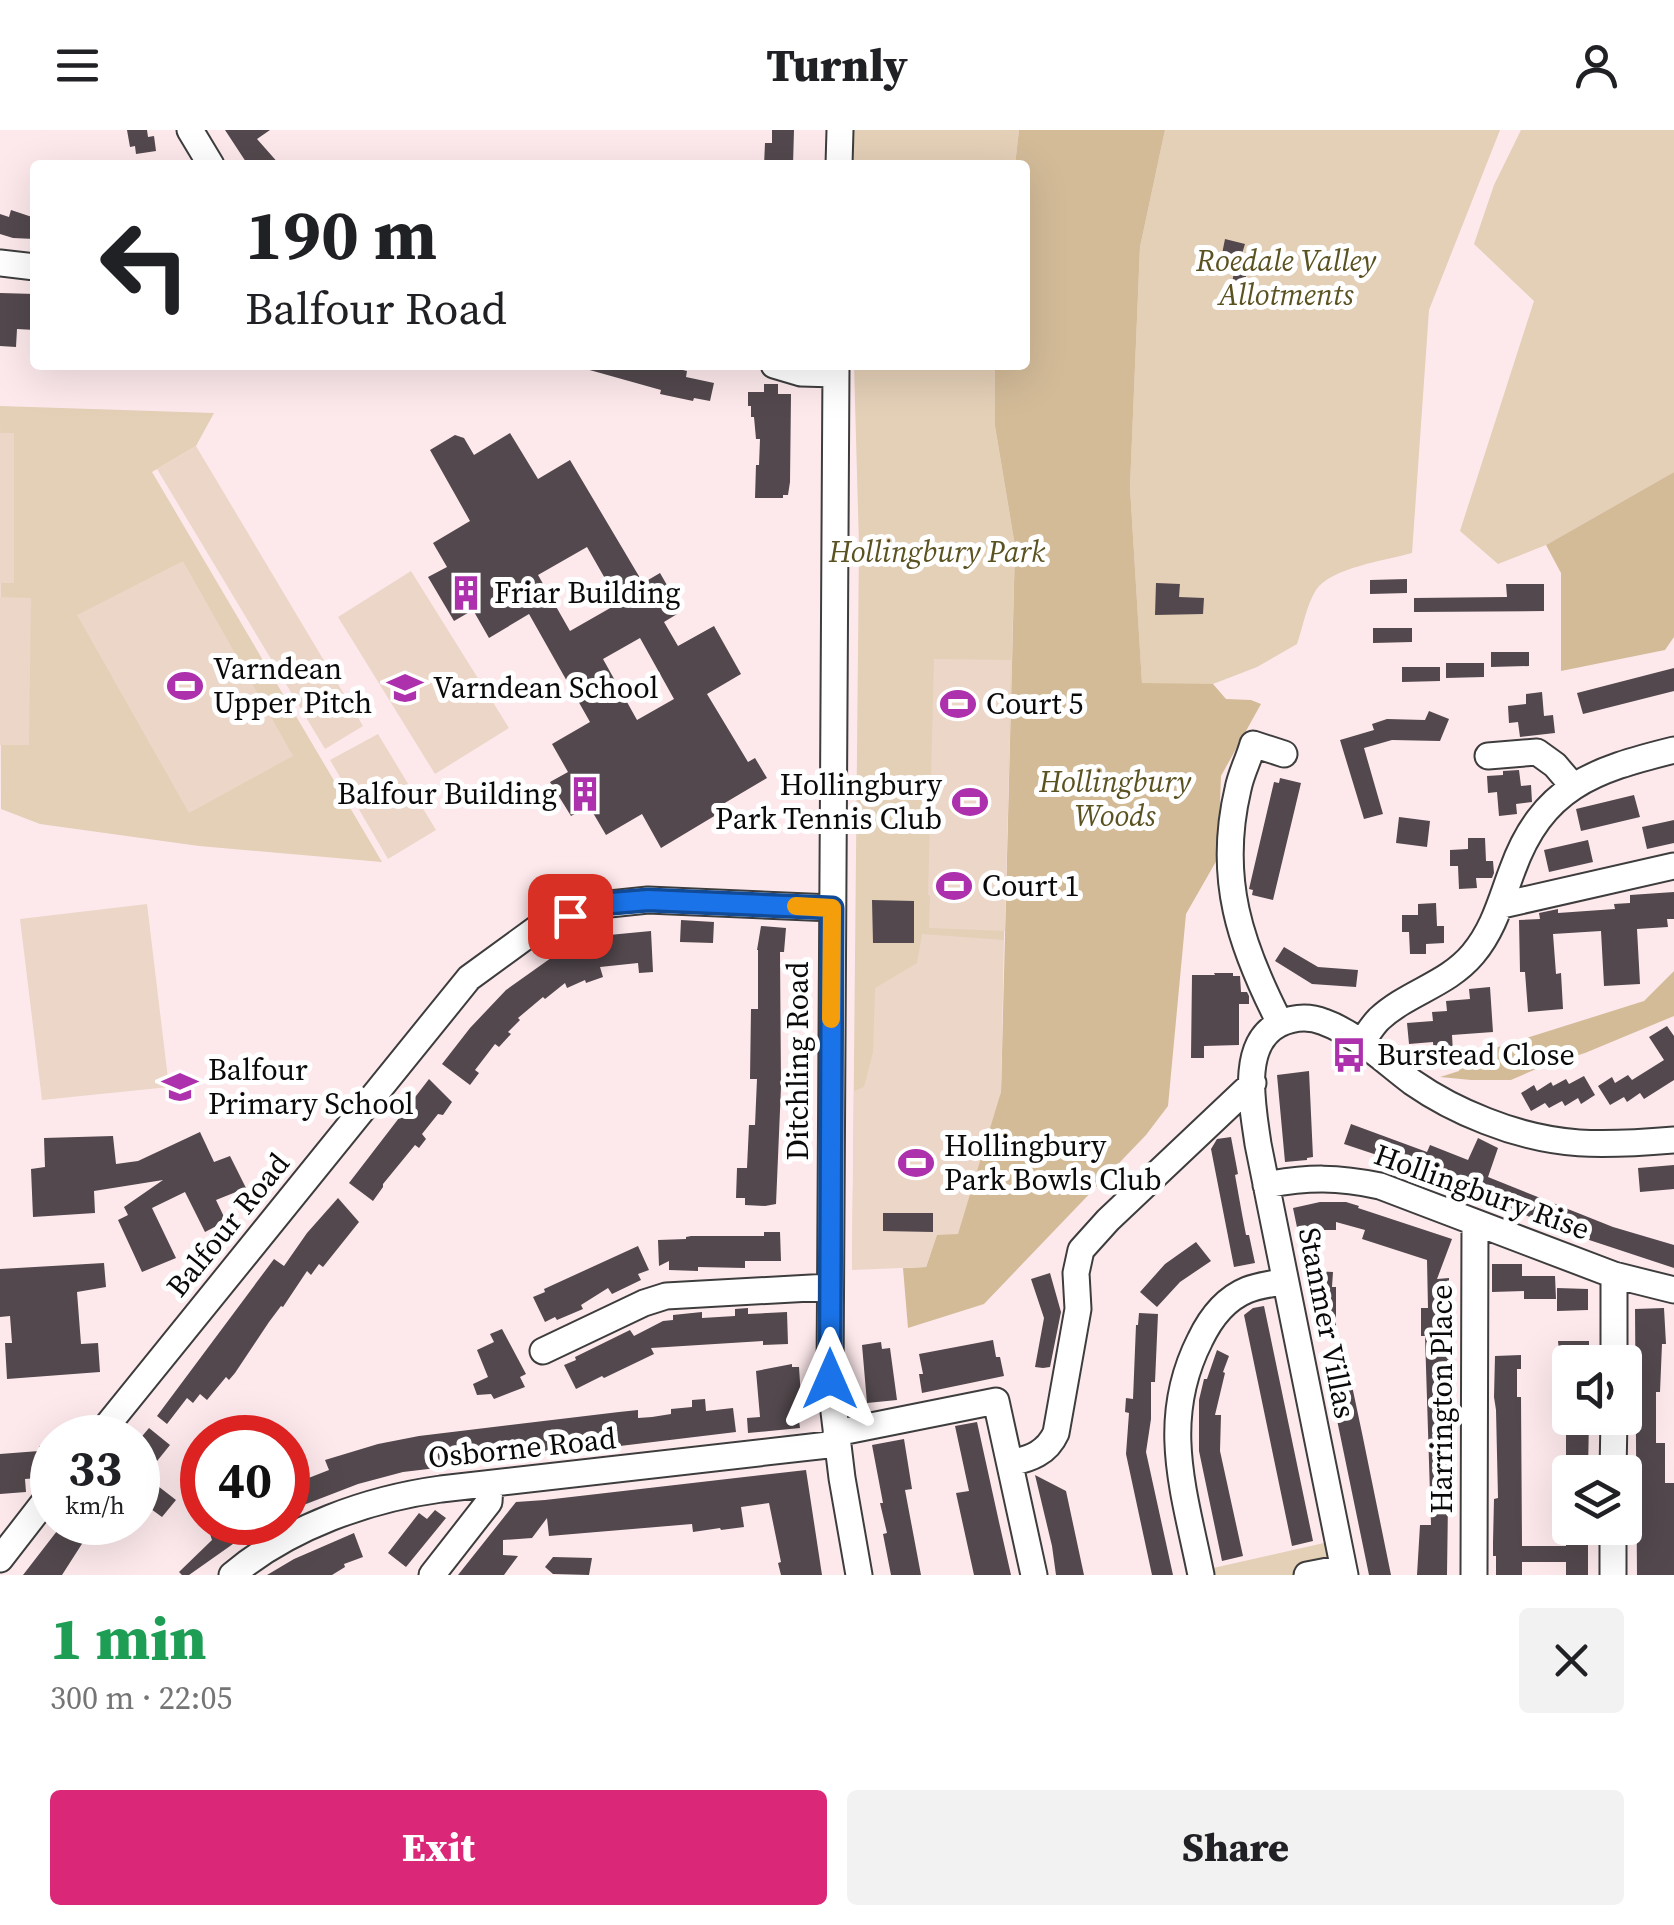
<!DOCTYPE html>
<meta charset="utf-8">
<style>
body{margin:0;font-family:"Source Serif 4",serif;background:#f2f2f2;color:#202124;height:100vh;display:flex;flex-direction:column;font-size:38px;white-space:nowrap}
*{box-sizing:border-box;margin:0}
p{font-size:32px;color:#757577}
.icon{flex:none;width:55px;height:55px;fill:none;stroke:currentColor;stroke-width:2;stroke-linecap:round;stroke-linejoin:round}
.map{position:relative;height:1445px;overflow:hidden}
.drawer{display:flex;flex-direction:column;background:#fff;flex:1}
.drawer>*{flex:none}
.top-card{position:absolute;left:30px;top:30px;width:1000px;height:210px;border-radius:10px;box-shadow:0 10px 40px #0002;background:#fff;color:#202124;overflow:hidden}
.buttons{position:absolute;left:1552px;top:1215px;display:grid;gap:20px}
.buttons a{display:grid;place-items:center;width:90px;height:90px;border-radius:10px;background:#fff;box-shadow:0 10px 40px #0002;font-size:50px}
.speed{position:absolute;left:30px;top:1285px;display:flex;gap:20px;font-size:50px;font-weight:700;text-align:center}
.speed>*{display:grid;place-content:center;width:130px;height:130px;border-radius:50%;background:#fff;box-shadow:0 10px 40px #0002;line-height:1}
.speed small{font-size:25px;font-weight:400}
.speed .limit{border:15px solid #d22;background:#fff;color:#111}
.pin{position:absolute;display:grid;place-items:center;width:85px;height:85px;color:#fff;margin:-42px;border-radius:20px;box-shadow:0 5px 15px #0006}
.me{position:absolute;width:110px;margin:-55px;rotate:0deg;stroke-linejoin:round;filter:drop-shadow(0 0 8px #0008)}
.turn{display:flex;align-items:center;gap:35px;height:210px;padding:0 50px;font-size:45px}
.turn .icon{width:130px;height:130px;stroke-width:2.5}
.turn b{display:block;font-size:70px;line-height:85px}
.round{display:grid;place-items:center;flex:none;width:105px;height:105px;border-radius:10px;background:#f2f2f2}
.headline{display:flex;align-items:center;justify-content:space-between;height:170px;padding:0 50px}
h1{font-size:60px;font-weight:800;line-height:75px;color:#1e9e55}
.action{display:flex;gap:20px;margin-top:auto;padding:20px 50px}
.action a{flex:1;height:115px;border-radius:10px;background:#db2777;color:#fff;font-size:40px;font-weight:800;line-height:115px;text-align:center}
.action a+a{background:#f2f2f2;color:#202124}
header{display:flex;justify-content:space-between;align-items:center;height:130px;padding:0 50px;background:#fff;font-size:45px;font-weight:800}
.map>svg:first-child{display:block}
.green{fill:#e4cfb7}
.forest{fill:#d3bb98}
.pitch{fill:#ecd6c8}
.building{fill:#52484d;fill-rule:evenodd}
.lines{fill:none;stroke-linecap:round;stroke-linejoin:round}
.minor-casing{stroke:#3d3d3d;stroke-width:29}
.minor{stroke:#fff;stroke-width:25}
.route-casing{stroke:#114b97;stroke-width:25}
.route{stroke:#1a73e8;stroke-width:18}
.slow{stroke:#f59e0b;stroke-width:18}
.labels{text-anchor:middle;stroke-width:10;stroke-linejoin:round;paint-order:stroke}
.park-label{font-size:30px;font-style:italic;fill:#5b5221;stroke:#fff}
.poi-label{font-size:30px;fill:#0a0a0a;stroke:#fff;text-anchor:start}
.street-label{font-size:30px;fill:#0a0a0a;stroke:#fff}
</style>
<header><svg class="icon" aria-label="menu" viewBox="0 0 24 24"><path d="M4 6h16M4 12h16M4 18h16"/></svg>Turnly<svg class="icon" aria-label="person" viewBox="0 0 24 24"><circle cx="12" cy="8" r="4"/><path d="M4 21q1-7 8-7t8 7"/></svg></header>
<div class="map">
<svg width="1674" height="1445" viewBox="0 0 1674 1445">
<rect width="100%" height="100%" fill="#fde9ec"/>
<path class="green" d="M854 0H1019L1015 35H853Z
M1165 0H1500L1429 180 1412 423C1387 430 1330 438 1316 460 1306 476 1303 497 1297 514L1257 537 1213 554H1142L1130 357 1140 117Z
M1521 0H1674V342L1546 415 1498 434 1460 401 1534 171 1474 114 1494 55Z
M854 235H995V296L1015 416 1004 810 852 1140 859 415Z
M0 276 214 283 196 316 152 342 382 732 199 716 40 694 1 679Z
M1337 1410 1343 1438 1307 1445H1201L1200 1441Z"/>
<path class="forest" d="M1019 0H1165L1140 117 1130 357 1142 553 1213 554 1226 569 1251 570 1261 574 1221 646 1218 728 1186 784 1168 976 1146 1005 984 1174 908 1198 903 1138 926 1137 937 1104 1001 962 1015 416 995 296V235H1025V35H1015Z
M1674 342V507L1665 520 1561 541V443L1546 415Z
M1674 841V886L1585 923 1541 937 1511 950H1471L1440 947 1459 941 1463 928 1644 871Z"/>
<path class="pitch" d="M0 303H14V453H0Z
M196 316 363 596 325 619 157 339Z
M183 431 293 626 189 683 77 485Z
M411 441 509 598 435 644 338 487Z
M0 467 31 468 29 615H0Z
M934 529 1011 530 1005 801 929 798 930 766 928 765Z
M378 604 436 700 388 729 330 630Z
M147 774 169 957 42 970 20 789Z
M922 804 1004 810 1001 962 958 1104 937 1105 926 1137 852 1140 854 961 864 957 873 922 875 858 917 833Z"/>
<path class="building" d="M127 0H147L148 7 154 6 156 21 136 24 135 16 130 17Z
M225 0H270L257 9 280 35H248Z
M772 0H794L793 35H764L765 13H772Z
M11 80 35 88V109L13 108 0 104V84L9 87Z
M1225 109 1245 114 1241 127 1248 128 1245 156 1232 154 1234 141 1219 139Z
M0 163 35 164V200L17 199 16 217 0 216Z
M587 235H663L687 241 686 247 714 253 710 271 694 268 693 271 660 264 661 260 586 239Z
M764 254H778V264H791L790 352 788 365H783V368H755L756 335H759L760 309H756L754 287H751V276H748V262H764Z
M510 303 538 349 570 330 643 453 660 443 682 481 664 492 678 516 714 496 741 544 707 564 748 632 755 628 767 648 718 677 721 682 661 718 642 684 606 705 589 676 571 686 550 652 568 642 552 614 590 592 529 484 489 508 473 480 454 491 428 447 447 437 433 413 470 391 430 320 455 305 464 308 474 325ZM587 417 619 473 570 501 538 445ZM640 508 674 569 637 590 603 529Z
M1407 449V463L1370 464V450Z
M1156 453 1180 454 1179 467 1204 468 1203 484 1155 485Z
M1506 454H1544V481L1414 482V468L1507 467Z
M1373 498H1412V512L1373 513Z
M1491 522H1529V536L1491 537Z
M1446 533H1484V547L1446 548Z
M1402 537H1440V551L1402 552Z
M1674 538V561L1583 584 1577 563Z
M1542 562 1544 586 1553 585 1555 603 1520 607 1518 592 1509 593 1508 576 1526 574V564Z
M1429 581 1449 589 1440 611 1392 610 1364 618 1383 684 1364 689 1340 610 1374 600 1372 594 1387 589 1425 590Z
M1519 640 1521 656 1531 655 1532 672 1516 674 1517 684 1499 686 1497 662 1488 663 1487 646 1503 645V641Z
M1280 648 1301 653 1273 770 1252 765 1253 760 1249 759 1274 652 1279 653Z
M1634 665 1640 687 1581 701 1576 679Z
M1399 687 1430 691 1427 717 1396 713Z
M1674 690V713L1647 719 1642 697Z
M1468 708H1485L1486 731H1493L1494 743 1492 748H1476L1477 758 1459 759 1458 736H1450V720L1468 719Z
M1588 710 1593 732 1549 742 1544 720Z
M1674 762V789H1667L1668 797 1637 799 1640 854 1604 856 1601 801 1553 804 1556 844 1561 843 1563 879 1528 882 1525 842H1520L1519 790 1540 789 1539 783 1558 779V783L1615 779 1614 774 1630 773V765Z
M872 770 914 771V813H873Z
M1436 773 1437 796H1444V813L1426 814V824H1410L1409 802H1402V785H1418V774Z
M681 790 714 792 713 813 680 812Z
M761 796 786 798 784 822H780L781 957 776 1074 765 1076 745 1075V1068H736L737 1038H747L749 995H755L757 949H750L751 879H758V820H757Z
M651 801 653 842 639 843 638 833 600 837 603 847 586 853 585 850 567 858 565 853 545 869 543 867 518 888 520 890 508 902 511 904 499 917 495 914 475 940 479 943 470 955 442 934 470 898 506 860 551 828 603 810 602 808 609 805Z
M1284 817 1318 837 1358 840 1356 857 1312 854 1275 831Z
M1214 843H1233V846H1240L1241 862H1247L1249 866V874H1239V915L1204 916V928H1191L1192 845H1215Z
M1490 857 1493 902 1452 905 1453 923 1434 925 1433 912 1409 914 1407 893 1433 891 1432 882 1447 881 1446 871 1470 869 1469 859Z
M1667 896 1674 906V950L1644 969 1640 963 1627 972 1624 967 1610 975 1598 956 1612 947 1615 953 1628 945 1632 950 1664 930 1649 907Z
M1309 941 1313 1027 1307 1028V1030L1285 1032 1277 945Z
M1584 946 1595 965 1581 974 1578 968 1565 976 1562 971 1549 978 1545 973 1531 981 1521 963 1534 955 1537 961 1551 952 1553 956 1566 949 1569 954Z
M429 949 452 972 443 985 438 984 422 1004 426 1009 419 1018 415 1015 383 1054V1057L373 1071 349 1053Z
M1351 994 1427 1022 1430 1015 1468 1030 1478 1008 1498 1018 1488 1047 1613 1097 1674 1115V1138L1568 1103 1398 1032 1344 1014Z
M200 1002 214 1032 230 1026 246 1058 216 1070 226 1091 205 1102 185 1062 152 1078 176 1128 142 1142 118 1090 128 1085 124 1077 163 1050 94 1061 95 1083 33 1087 31 1039 45 1037 44 1008 113 1006 116 1034 138 1031Z
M1231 1007 1238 1044 1235 1045 1242 1084 1246 1105H1249L1255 1133 1234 1137 1211 1019 1217 1009Z
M1674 1035V1059L1640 1062 1638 1038Z
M338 1068 359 1092 323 1137 319 1134 311 1145 307 1141 283 1177 281 1176 269 1192 235 1243 229 1250 226 1247 207 1270 200 1264 193 1273 187 1268 167 1294 157 1286 274 1129 284 1136 307 1103Z
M1320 1072H1346L1359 1076 1358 1078 1452 1109 1437 1149 1449 1148V1162L1450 1175H1445V1212H1450V1225L1447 1445H1417L1420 1395H1431L1425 1206H1421V1178H1428L1427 1130 1362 1109 1365 1100 1336 1092V1100H1314V1103L1299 1107 1293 1078Z
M883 1083H933V1102L883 1101Z
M764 1102H780L781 1131H745V1138L698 1137V1141L669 1140V1131L659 1136 658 1110 686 1109V1107L691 1106H764Z
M1196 1112 1211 1131 1180 1152 1157 1177 1140 1162 1165 1134Z
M638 1116 649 1140 638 1144 641 1150 612 1164 608 1158 581 1175 583 1179 557 1190 555 1187 545 1192 533 1167 545 1162 544 1159Z
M104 1133 106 1157 77 1162 81 1214 98 1213 100 1242 7 1249 5 1213H12L10 1186 0 1187V1139Z
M1492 1134H1522V1146H1555L1556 1169H1524V1161L1492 1162Z
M1313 1141 1333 1142 1332 1157H1336V1198L1319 1199V1172H1312Z
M1050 1143 1061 1182 1050 1237 1043 1238 1035 1237 1044 1188 1031 1149Z
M1557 1158 1588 1159V1180L1557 1181Z
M1264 1176 1313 1411 1292 1416 1244 1185 1253 1178Z
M748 1178V1184L787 1182 788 1214 763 1215V1211L651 1218 654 1224 604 1248 602 1246 576 1259 564 1235 576 1230 575 1227 630 1200 634 1206 663 1191 673 1190V1185L702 1182V1188L735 1186V1179Z
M1664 1178 1666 1214H1662L1660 1262H1656V1313H1665V1353H1674V1445H1637L1635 1179Z
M1139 1183 1158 1184 1155 1252H1151V1289L1146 1322 1173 1445H1152L1126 1324 1129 1283 1125 1282 1126 1268 1133 1269 1136 1195H1138Z
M502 1199 526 1244 520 1247 525 1257 494 1269 491 1264 477 1265 473 1254 488 1247 477 1220 494 1212 490 1204Z
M993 1210 996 1227H1000L1004 1246 922 1263 919 1244H923L919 1224Z
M1558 1211H1589V1232H1560Z
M881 1212 882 1219 890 1218 897 1270 867 1273 862 1215Z
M1344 1218 1362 1303 1391 1445H1369L1323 1222Z
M1217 1220 1229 1226 1223 1242 1225 1243 1215 1285H1221L1220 1321 1243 1426 1222 1431 1199 1321V1270L1204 1249H1207Z
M1521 1225V1239H1517V1267H1521L1522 1416H1566V1401L1588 1402V1445H1566V1432H1522V1445H1496V1426H1493V1413L1494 1369 1498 1368 1496 1280 1494 1267 1495 1226Z
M792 1234V1237H799L802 1283H798L800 1298 748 1303 747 1288 760 1287 756 1241Z
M705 1269 706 1281 733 1278 736 1302 403 1342 358 1354 288 1381V1356L329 1340 325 1330 378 1314 419 1306 619 1282 638 1280V1288L652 1287 671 1284V1279L692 1277V1270Z
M1566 1288H1589L1588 1342 1566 1343Z
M977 1292 999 1392 1011 1445H974L956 1363 969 1361 955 1296Z
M149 1298 170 1315 145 1346 176 1370 162 1387 151 1379 145 1385 138 1378V1311Z
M904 1309 912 1359 905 1360 921 1445H891L883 1404 887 1403 880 1373H883L872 1315Z
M52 1314V1330L38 1348 25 1349 26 1362 0 1364V1324L39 1321V1316Z
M806 1340 822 1445H781L778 1433 781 1432 769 1373 741 1377 744 1397 721 1400 720 1398 693 1402 692 1394 549 1406 547 1388 532 1408 503 1410V1425L518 1426 504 1445H458L516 1372 545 1370Z
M1035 1345 1066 1361 1084 1445H1056L1052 1416Z
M435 1380 446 1388 406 1437 388 1423 419 1383 427 1389Z
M64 1392H102L90 1408 87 1406 62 1445H23Z
M226 1392H264L189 1445H182L179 1442 212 1410 210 1404Z
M354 1403 363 1427 344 1434 345 1437 332 1445H267L294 1429Z
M553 1427 592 1428 589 1445 553 1444 545 1437Z"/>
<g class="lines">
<defs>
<path id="minor" d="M190 0 211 35
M839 35 840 0
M0 133 35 137
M774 235 801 243 836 244
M836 235 830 1249 842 1348 859 1445
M1488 626 1537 622 1555 635 1573 656
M1502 775 1674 736
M1280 893C1240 815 1217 748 1238 659 1241 643 1249 629 1253 614L1284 624
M1361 913C1367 905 1372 896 1379 889 1408 862 1447 855 1473 824 1494 799 1501 770 1512 741 1542 657 1593 640 1674 620
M1266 1055C1308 1047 1338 1047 1380 1056L1614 1145 1674 1160
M543 1221 644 1173 666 1166 829 1157
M1614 1232V1145
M836 1303 996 1271 1034 1445
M97 1308 469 848 539 797 600 775 648 770 832 778
M1010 1333C1030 1329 1047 1323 1056 1303L1078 1179 1076 1143 1081 1120 1108 1090 1253 953
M1613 1342 1614 1288
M0 1429 52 1362
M232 1445C289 1397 368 1369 441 1359L837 1314
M432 1445 489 1372 490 1354
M1201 1445C1184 1361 1159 1291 1200 1210 1210 1189 1225 1169 1247 1160 1259 1155 1273 1154 1285 1151
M1307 1445 1343 1438
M1345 1445 1258 1014C1253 978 1239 914 1279 894 1294 887 1309 886 1324 892 1357 904 1384 931 1412 952 1435 968 1460 981 1486 991 1554 1018 1603 1016 1674 1010
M1474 1445 1475 1093
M1613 1445V1398"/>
</defs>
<use href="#minor" class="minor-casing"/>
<use href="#minor" class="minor"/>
</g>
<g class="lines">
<defs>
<path id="route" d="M570 786 600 774 648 770 832 778 830 1249"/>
</defs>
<use href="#route" class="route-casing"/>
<use href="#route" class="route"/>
<path class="slow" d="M796 776 832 778 831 889"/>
</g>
<defs>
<symbol id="building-bare" viewBox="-9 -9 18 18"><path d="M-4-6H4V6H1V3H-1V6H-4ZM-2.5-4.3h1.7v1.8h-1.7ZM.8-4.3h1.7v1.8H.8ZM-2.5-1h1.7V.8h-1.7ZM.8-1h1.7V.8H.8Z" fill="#ad30ac" stroke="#fff" stroke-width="2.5" paint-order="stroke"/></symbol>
<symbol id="stadium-bare" viewBox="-9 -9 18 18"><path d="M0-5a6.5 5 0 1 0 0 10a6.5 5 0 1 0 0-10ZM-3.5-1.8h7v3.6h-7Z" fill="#ad30ac" stroke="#fff" stroke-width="2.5" paint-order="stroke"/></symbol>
<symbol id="school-bare" viewBox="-9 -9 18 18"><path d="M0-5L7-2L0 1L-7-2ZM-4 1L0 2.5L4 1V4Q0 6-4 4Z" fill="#ad30ac" stroke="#fff" stroke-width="2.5" paint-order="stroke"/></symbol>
<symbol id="bus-bare" viewBox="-9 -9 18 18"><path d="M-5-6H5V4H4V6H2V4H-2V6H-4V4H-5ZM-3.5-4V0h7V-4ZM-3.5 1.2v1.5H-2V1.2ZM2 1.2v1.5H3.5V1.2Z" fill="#ad30ac" stroke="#fff" stroke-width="2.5" paint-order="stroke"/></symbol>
</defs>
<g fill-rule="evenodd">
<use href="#building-bare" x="441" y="438" width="50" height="50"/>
<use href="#stadium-bare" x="160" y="531" width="50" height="50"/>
<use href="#school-bare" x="380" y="533" width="50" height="50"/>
<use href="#stadium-bare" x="933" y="549" width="50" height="50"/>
<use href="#building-bare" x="560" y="639" width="50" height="50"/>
<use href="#stadium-bare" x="945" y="647" width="50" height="50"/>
<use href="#stadium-bare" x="929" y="731" width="50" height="50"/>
<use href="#bus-bare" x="1324" y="900" width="50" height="50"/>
<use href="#school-bare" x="155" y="932" width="50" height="50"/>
<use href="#stadium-bare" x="891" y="1008" width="50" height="50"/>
</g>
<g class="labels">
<g class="park-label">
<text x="1286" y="141">Roedale Valley<tspan x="1286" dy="34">Allotments</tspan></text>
<text x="937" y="432">Hollingbury Park</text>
<text x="1115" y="662">Hollingbury<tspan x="1115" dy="34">Woods</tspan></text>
</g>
<g class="poi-label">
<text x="494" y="473">Friar Building</text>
<text x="213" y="549">Varndean<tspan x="213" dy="34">Upper Pitch</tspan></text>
<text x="433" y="568">Varndean School</text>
<text x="986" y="584">Court 5</text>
<text x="942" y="665" text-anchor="end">Hollingbury<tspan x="942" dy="34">Park Tennis Club</tspan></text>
<text x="557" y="674" text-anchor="end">Balfour Building</text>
<text x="982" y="766">Court 1</text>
<text x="1377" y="935">Burstead Close</text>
<text x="208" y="950">Balfour<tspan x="208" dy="34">Primary School</tspan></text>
<text x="944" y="1026">Hollingbury<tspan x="944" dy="34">Park Bowls Club</tspan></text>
</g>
<g class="street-label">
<text transform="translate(798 931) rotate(-90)" y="10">Ditchling Road</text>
<text transform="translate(1482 1062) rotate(20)" y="10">Hollingbury Rise</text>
<text transform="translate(228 1095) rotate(-51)" y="10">Balfour Road</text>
<text transform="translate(1327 1193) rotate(79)" y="10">Stanmer Villas</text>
<text transform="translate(1442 1269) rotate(-90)" y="10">Harrington Place</text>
<text transform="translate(522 1318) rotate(-6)" y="10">Osborne Road</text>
</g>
</g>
</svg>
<div class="buttons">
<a><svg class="icon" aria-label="sound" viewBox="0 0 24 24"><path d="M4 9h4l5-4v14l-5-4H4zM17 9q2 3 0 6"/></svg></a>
<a><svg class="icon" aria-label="layers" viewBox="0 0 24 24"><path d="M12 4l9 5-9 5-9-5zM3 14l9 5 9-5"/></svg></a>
</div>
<div class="speed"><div>33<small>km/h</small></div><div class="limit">40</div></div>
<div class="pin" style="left:570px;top:786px;background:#d93025"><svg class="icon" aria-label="arrive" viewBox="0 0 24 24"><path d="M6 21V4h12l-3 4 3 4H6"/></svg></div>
<svg class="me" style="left:830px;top:1249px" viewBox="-20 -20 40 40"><path d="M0-17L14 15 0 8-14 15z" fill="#1a73e8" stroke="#fff" stroke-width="4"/></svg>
<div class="top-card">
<div class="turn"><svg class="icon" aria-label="left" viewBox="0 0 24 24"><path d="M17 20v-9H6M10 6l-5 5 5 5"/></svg><div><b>190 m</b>Balfour Road</div></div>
</div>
</div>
<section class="drawer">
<div class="headline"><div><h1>1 min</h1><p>300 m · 22:05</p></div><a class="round"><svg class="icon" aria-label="close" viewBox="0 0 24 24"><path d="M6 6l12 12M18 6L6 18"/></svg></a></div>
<div class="action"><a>Exit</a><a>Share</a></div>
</section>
